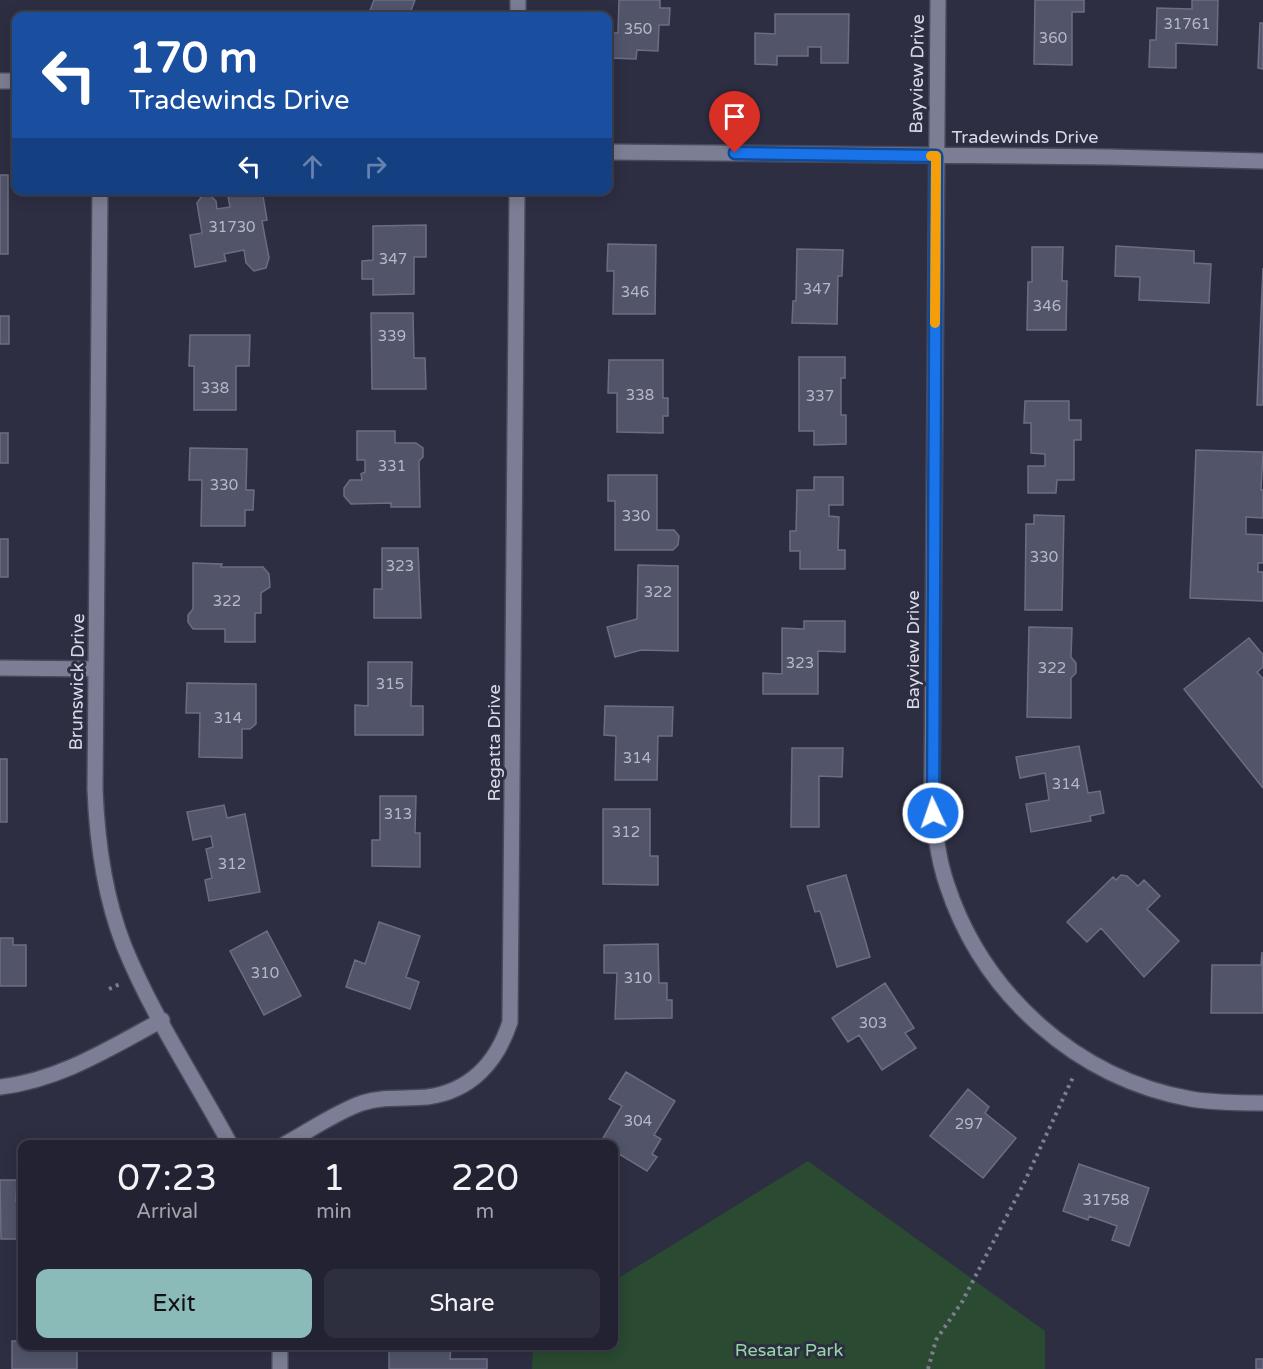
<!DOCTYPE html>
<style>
body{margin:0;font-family:"Varela Round",sans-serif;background:#2e2f3e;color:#f1f3f6;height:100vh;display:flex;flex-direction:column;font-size:22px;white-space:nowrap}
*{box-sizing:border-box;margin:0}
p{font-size:20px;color:#a2a4ac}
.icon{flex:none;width:33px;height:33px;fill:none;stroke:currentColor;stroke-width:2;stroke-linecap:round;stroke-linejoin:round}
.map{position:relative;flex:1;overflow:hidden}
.side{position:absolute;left:18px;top:1140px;width:600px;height:210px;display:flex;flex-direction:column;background:#222232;border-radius:12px;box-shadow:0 3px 15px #0003,0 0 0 2px #3f3f4d}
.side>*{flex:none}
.banner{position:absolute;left:12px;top:12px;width:600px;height:183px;border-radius:12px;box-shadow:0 3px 15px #0003,0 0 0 2px #3f3f4d;background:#1a4fa0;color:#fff;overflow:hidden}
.pin{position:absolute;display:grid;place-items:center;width:51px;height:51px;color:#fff;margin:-62px -26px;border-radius:50% 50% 50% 0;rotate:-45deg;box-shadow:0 0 6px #0007}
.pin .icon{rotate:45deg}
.me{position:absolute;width:66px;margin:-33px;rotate:357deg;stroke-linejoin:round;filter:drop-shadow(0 0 4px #0008)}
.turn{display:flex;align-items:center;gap:21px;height:126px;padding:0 18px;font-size:27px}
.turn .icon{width:78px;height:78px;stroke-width:2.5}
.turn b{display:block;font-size:42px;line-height:51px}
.lanes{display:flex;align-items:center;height:57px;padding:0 18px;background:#0003;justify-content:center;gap:30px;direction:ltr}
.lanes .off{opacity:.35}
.eta{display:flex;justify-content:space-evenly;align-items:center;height:102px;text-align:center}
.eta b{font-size:36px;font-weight:600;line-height:42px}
.button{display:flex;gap:12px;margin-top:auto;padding:12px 18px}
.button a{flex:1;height:69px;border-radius:12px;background:#8bbbb9;color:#111;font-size:24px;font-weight:600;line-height:69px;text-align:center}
.button a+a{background:#2e2f3e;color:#f1f3f6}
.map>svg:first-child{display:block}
.green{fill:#2a4a31}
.building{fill:#52546a;stroke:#6b6d84;stroke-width:1.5}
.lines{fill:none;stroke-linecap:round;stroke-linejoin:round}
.minor-casing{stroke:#48495a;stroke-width:18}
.path{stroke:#7c7d8e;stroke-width:4;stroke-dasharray:3 4.5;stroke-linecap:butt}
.minor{stroke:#7c7e95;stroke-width:15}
.route-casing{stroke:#114b97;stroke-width:15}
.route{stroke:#1a73e8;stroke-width:10}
.slow{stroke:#f59e0b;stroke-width:10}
.labels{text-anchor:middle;stroke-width:6;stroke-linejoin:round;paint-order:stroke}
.number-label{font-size:15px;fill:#b6b8c8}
.street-label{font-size:18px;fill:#d8dae7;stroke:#2d2e42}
.park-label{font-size:18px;fill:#96d8a2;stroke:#2d2e42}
</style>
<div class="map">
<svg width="1263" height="1369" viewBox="0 0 1263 1369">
<rect width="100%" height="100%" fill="#2d2e42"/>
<path class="green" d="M808 1161 1045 1331V1369H532L533 1346H614V1281Z"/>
<path class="building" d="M374 0H415L409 16H368Z
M619 0H660V8H670L669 25H659L658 51 637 50 636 59 610 58V33H618Z
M1035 0H1084V12H1072V65L1034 64Z
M1192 0H1218L1217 45 1176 43V68L1149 67 1150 40H1156L1157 8 1192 9Z
M775 14H849L848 63H821V47H808V56H777V65L755 64V33L775 34Z
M1260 23H1263V69L1258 68Z
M0 175H8V254H0Z
M262 190 267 220 262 221 269 258 266 268 254 271 246 263 244 250 224 254 226 261 195 267 190 235 202 233 197 203 202 196 210 195 216 201 217 209 230 207 228 196Z
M426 225V257H414V294L373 295V279H362V261L373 260V226Z
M608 244 656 245 655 314H613L614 271H607Z
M1116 246 1194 251V263L1211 264 1209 303 1139 300 1140 277 1115 276Z
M1032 247H1063L1062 281H1067L1066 330H1027L1028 282H1032Z
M797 249 843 250 842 276H838L837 324 792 323 793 301H796Z
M1263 268V405H1257Z
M371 313H413L414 358H425L426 389H372Z
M0 316H9V344H0Z
M190 335H250L249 366H236V410H194V366H189Z
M799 357H845V378H841V415H846V444L814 445V431H799Z
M609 360H663V398H668V416H663V433L617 432V393H608Z
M1025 401H1069V420H1081V440H1074V480H1057L1056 493H1028V466H1045V454L1031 453V423H1024Z
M357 431H395V443H416L423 448V457L419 461 420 507H391V503L351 504 344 496V488L350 480H362L361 474 365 472V460H357Z
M0 433H8V463H0Z
M190 448 247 449 246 490H254L253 510H245V526H201L202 480H189Z
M1196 450 1263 452 1261 490H1263V518L1246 517V534L1263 535V563H1258V572H1263V601L1190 598Z
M608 475H657V530H674L679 536 678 545 673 550H615V501H608Z
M814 477H843V505H829V516L839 517 838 550H845V569H800V551H790V531H796L797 490H814Z
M1034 515 1064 516 1062 610H1025L1026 524H1034Z
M0 539H8V577H0Z
M382 548H418L421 618H374V589H382Z
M193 563 222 564 221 567H263L269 574 270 587 261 593V613H255V642H225V629H193L188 622V615L193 609Z
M638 565 678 566V651L641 650 615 657 607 627 637 619Z
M804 621H845V652L818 651V694H763V673L782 674V628L804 629Z
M1029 627 1072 628 1071 657 1076 663V673L1071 678V718L1027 717Z
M1249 638 1263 655V667L1257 672 1263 679V788L1184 689Z
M368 662H412L411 706H423V735H355V705L368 706Z
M187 683 256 684V724L250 729H242V758L199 757 200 713H186Z
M605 706 673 707 672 736H658L657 780H615L616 736 604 735Z
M1079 746 1088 793 1100 791 1104 813 1090 816 1091 821 1031 832 1026 804 1049 800 1045 773 1020 778 1016 757Z
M792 748H843L842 777 819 776V827H791Z
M0 759H7V822H0Z
M380 796H416L415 833H420V867L372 866V840H380Z
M224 805 227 818 245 814 260 892 209 901 205 880 212 878 206 849 213 847 211 836 193 840 187 812Z
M603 809H650V856H658V885L603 884Z
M846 875 870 957 837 967 820 911 815 912 807 886Z
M1121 875 1127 876 1138 886 1144 880 1160 896 1147 909 1179 941 1144 977 1101 928 1087 942 1067 922 1113 877 1116 880Z
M379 922 420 936 406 977 419 982 410 1009 346 987 355 960 365 964Z
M267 931 301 996 264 1015 230 951Z
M0 938H13V945H26V986H0Z
M658 944 659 983H667V1000H672V1018L615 1019 617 973H604V945Z
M1262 952 1263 1013H1211L1212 965H1261Z
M885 983 914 1028 905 1033 916 1048 882 1070 859 1035 848 1042 832 1018Z
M626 1072 675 1101 654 1135 661 1139 652 1154 657 1157 647 1171 614 1151V1144L600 1143 622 1106 609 1099Z
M968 1089 989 1107 985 1113 1016 1138 983 1178 930 1136Z
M1079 1164 1149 1188 1129 1246 1112 1240 1117 1226 1089 1216 1088 1220 1063 1211Z
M0 1180H17L16 1201H22V1239H1Z
M12 1341H22V1346H77V1369H12Z
M389 1346H451L450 1359H487V1369H389Z
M1256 1359H1263V1369H1256Z"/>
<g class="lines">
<defs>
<path id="minor" d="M938 0 932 786C933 819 936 853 947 885 983 994 1076 1078 1191 1099 1215 1103 1239 1103 1263 1103
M518 16V0
M0 81H16
M608 152 1109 157 1263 161
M100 190 95 789C97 842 104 895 124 946 152 1015 195 1079 230 1144
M0 668 96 669
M0 1087C60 1080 110 1048 162 1020
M285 1144C309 1131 336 1112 362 1103 384 1096 405 1099 427 1097 471 1091 497 1062 510 1022L517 190
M280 1346V1369"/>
</defs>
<use href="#minor" class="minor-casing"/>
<path class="path" d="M109 989 120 984
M928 1369 936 1340 962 1302 1024 1183 1074 1075"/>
<use href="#minor" class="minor"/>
</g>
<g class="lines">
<defs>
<path id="route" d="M735 153 936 156 933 813"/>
</defs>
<use href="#route" class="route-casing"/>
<use href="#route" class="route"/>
<path class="slow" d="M931 156H936L935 323"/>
</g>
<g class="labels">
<g class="number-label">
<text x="1187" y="29">31761</text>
<text x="638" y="34">350</text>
<text x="1053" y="43">360</text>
<text x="232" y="232">31730</text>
<text x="393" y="264">347</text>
<text x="817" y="294">347</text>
<text x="635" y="297">346</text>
<text x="1047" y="311">346</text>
<text x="392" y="341">339</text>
<text x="215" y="393">338</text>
<text x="640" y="400">338</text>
<text x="820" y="401">337</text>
<text x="392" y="471">331</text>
<text x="224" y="490">330</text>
<text x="636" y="521">330</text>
<text x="1044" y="562">330</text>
<text x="400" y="571">323</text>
<text x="658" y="597">322</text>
<text x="227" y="606">322</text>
<text x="800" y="668">323</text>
<text x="1052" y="673">322</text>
<text x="390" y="689">315</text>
<text x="228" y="723">314</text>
<text x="637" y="763">314</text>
<text x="1066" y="789">314</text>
<text x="398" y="819">313</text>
<text x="626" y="837">312</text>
<text x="232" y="869">312</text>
<text x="265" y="978">310</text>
<text x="638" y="983">310</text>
<text x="873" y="1028">303</text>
<text x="638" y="1126">304</text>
<text x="969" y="1129">297</text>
<text x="1106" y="1205">31758</text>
</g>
<g class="street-label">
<text transform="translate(917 74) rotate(-89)" y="6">Bayview Drive</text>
<text x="1025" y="143">Tradewinds Drive</text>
<text transform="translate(913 650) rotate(-90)" y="6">Bayview Drive</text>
<text transform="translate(77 682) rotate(-89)" y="6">Brunswick Drive</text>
<text transform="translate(494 743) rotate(-90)" y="6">Regatta Drive</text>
</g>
<g class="park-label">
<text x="789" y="1356">Resatar Park</text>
</g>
</g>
</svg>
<div class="pin" style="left:735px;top:153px;background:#d93025"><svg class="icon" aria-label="arrive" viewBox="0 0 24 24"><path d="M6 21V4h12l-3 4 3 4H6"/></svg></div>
<svg class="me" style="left:933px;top:813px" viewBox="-20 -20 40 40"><circle r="17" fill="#1a73e8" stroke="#fff" stroke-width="3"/><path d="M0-11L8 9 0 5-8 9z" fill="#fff"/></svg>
<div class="banner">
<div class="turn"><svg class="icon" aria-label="left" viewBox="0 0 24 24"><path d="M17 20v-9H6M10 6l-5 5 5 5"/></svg><div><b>170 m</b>Tradewinds Drive</div></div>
<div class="lanes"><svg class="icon" aria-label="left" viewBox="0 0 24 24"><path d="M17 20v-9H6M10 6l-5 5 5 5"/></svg><svg class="icon off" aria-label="ahead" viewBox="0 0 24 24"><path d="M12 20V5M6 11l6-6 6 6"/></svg><svg class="icon off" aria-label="right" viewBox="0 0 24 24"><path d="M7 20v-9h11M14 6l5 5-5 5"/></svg></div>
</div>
<section class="side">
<div class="eta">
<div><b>07:23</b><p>Arrival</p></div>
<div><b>1</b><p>min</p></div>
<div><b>220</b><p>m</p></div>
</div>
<div class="button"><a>Exit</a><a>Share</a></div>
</section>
</div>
